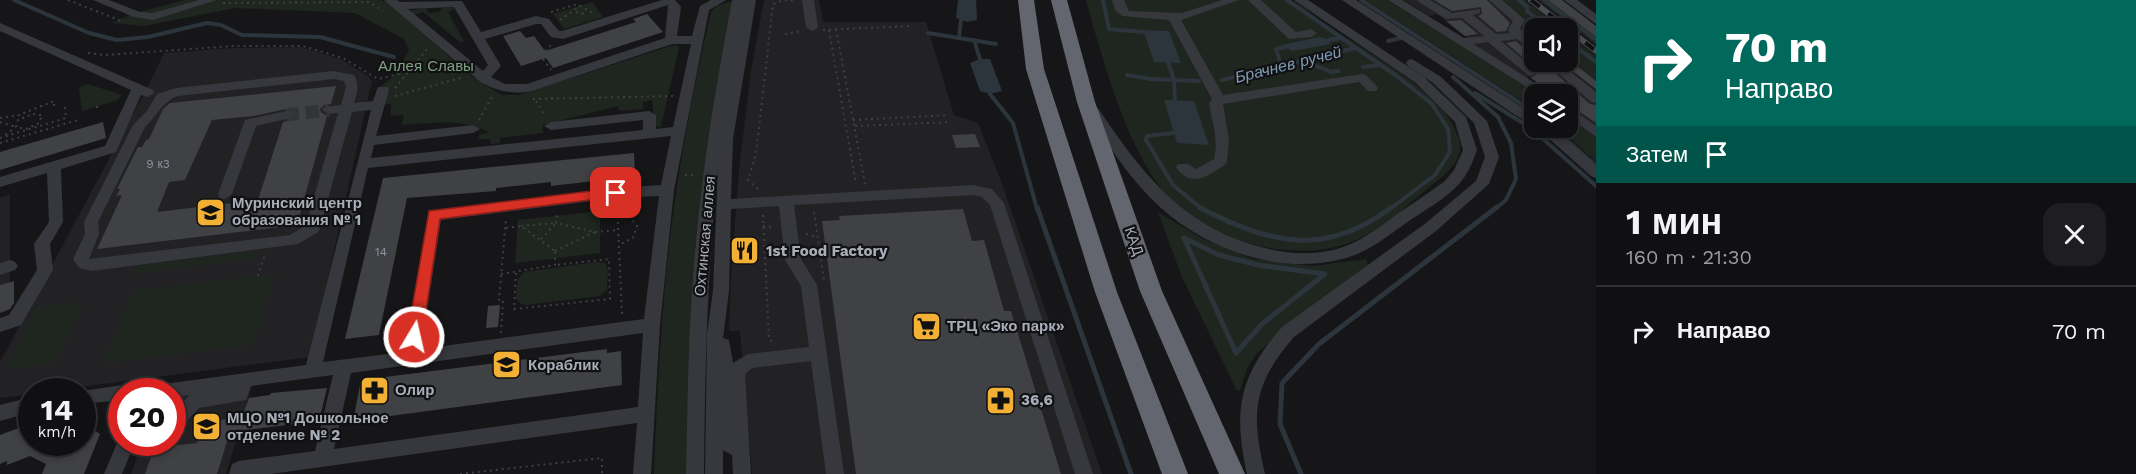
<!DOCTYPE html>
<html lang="ru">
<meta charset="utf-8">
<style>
body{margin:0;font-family:"Work Sans",sans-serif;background:#1e1e20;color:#f1f3f6;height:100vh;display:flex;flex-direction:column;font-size:22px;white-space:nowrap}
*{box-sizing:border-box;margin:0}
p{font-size:20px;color:#9c9d9f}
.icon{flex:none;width:33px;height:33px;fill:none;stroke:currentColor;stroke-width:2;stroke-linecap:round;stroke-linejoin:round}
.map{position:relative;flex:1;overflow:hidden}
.sheet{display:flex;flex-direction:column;background:#101012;width:540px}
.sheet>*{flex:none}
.banner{background:#00695c;color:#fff;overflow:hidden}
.buttons{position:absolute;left:1524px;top:18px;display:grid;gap:12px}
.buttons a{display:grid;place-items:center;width:54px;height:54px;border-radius:12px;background:#101012;box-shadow:0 3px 9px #0003,0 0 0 2px #303032;font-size:30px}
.speed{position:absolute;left:18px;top:378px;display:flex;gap:12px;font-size:30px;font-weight:700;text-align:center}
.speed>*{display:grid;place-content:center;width:78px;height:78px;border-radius:50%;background:#101012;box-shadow:0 3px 9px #0003,0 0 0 2px #303032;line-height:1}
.speed small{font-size:15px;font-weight:400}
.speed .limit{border:9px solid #d22;background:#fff;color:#111}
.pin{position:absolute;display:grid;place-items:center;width:51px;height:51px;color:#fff;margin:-26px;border-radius:12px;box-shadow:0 3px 9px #0006}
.me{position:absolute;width:66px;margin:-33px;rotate:9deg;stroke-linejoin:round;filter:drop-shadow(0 0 4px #0008)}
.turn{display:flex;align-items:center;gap:21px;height:126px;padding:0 30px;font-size:27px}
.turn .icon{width:78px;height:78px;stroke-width:2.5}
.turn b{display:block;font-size:42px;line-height:51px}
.then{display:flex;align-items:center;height:57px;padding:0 30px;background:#0003;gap:12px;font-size:22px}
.round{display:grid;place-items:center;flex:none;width:63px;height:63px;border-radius:18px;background:#1e1e20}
.head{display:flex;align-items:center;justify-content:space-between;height:102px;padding:0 30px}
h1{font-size:36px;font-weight:700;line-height:45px}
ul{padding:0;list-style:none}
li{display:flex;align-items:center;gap:18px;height:90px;padding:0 30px;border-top:2px solid #303032}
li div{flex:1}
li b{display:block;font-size:22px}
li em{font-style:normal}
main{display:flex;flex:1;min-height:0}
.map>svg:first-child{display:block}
.built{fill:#222225}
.green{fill:#1e261f}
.water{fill:#2c353c}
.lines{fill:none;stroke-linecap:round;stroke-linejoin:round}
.stream-far1{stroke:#2c353c;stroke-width:4}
.stream{stroke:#2c353c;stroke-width:5}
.building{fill:#404145;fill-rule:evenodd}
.minor-tunnel{stroke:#333438;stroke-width:13;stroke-dasharray:13 7;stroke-linecap:butt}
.path{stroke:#3d3f44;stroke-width:2;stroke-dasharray:2 4;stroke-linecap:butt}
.minor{fill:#37383d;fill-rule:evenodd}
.highway{fill:#63666e;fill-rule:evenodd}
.rail-casing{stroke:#4a4c52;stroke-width:6}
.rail{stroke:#111113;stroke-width:4;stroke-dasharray:11;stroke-linecap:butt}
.route{fill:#d93025;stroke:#8d1f18;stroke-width:1.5}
.labels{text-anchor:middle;stroke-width:4.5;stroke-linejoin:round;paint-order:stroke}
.number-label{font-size:12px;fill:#8e929b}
.park-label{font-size:15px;fill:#7fa381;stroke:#111113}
.poi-label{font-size:15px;font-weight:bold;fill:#a8adb8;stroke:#111113;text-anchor:start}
.street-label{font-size:15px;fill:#a8adb8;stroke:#111113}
.water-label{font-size:16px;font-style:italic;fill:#7f9bb3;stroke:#111113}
</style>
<main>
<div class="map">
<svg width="1596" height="474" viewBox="0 0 1596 474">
<rect width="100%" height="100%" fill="#161618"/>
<path class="built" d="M764 0H819L823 22H926L954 115 978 123 1001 181 1102 474H752L740 331H729L731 276 739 170 751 70Z
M1403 0H1500L1535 28 1534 62H1568V58L1596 81V130L1568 106V94H1555L1543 85H1540L1529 77 1525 78 1472 42 1437 14 1429 16Z
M302 47 341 59 368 76 372 81 310 357 49 391 32 392 31 394 0 398V362L145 92 164 53 233 48Z
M10 194V282L0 285V198Z
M252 386 226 474H131L142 443 172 442 173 395Z"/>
<path class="green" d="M184 0H381L391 4 472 77 502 95H519L674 45 679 47 661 127 655 126 652 100 643 102V109L619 111 618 106 543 125V133L500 138V143L491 144 490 139H479V135L489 132C460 118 433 123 402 125L404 115 391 116V103L380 106 376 90 394 76 409 50 404 39 355 13 235 8 144 26 112 23 132 14Z
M1086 0C1138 0 1189 0 1241 0 1254 0 1280 0 1291 0 1302 4 1314 16 1324 23 1358 46 1410 75 1438 104 1447 113 1457 130 1460 143 1463 164 1440 178 1427 189 1404 208 1381 230 1354 241 1294 266 1208 241 1165 193 1128 151 1101 55 1086 0Z
M1365 0H1387L1540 94H1534V109Z
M1500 0H1525L1561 28H1534V31L1532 29 1534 28Z
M1538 0H1548L1596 37V45Z
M732 1 716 89 703 188 689 474H654C656 424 658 373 662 323 669 218 687 114 711 12L716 6Z
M592 2 603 17 564 29 553 14Z
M453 7 455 9 448 12 464 41 461 43 423 12 413 16 408 11 426 8 429 13 439 12 442 8Z
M1568 34 1596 56V81L1568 58Z
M88 84 122 95 117 100 82 111 79 88Z
M1568 114 1596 138V162L1558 128H1568Z
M600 211V253L515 263 518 220Z
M1158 212 1203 239 1253 259 1313 266 1366 259 1368 265 1323 298 1256 354 1247 369 1240 390 1237 391 1182 277Z
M261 250 258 259 130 274 135 265Z
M596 262 605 263 608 270 607 290 599 296 526 305 521 304 516 298 518 279 524 272Z
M275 274 254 345 102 364 134 290Z
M85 302 56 363 5 369 37 307Z"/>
<path class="water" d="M958 0H976L977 20 967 22 956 18Z
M1143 30 1169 31 1181 63 1154 62Z
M1320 37 1329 40 1330 44 1292 51 1282 45Z
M980 59H990L1002 91 990 94 980 91 970 63Z
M1164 100 1194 101 1209 145 1177 143Z"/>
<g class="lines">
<path class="stream-far1" d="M14 0 89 33 117 40 148 37 207 23 221 25 242 35 320 37 394 57
M1103 0 1109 29 1143 32
M1287 0 1398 77 1432 104 1448 129 1450 152 1435 175 1390 209
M1361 0 1534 112
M1519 0 1527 7V11L1549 28
M1544 0 1596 40
M928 33 996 44
M959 37 961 20
M974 40 980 59
M1329 40 1341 38
M1388 41 1401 38
M1568 41 1596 62
M1304 61 1331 72 1338 71
M1168 62 1174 80 1175 101
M1281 65 1276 49 1285 47
M1363 67 1379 65
M1127 75 1151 79 1199 81
M1453 77 1498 117 1511 143 1516 179 1506 200 1495 209
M1222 80 1355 48
M1475 93 1532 129 1596 186
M990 94 1013 123 1037 209
M1553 128 1596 166
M1174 133 1147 136 1146 140 1173 185 1202 209"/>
<path class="stream" d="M1037 207 1131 474
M1199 207C1268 244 1325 258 1392 207
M1184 238 1219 255 1258 265 1325 274 1262 324 1236 353Z
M1301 474 1280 424 1282 383 1319 344 1497 207"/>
</g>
<path class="building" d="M1434 0H1487L1510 23 1506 31 1497 32 1478 16 1482 14 1481 7 1452 11Z
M1548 0H1562L1596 26V37Z
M647 14 663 32 553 68 546 58 521 66 503 36 520 31 526 38 534 36 545 51 636 22 633 19Z
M1461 20 1478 34 1465 36 1446 21Z
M1516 41 1529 52 1534 53V62H1543L1590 104 1596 105V123L1568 104V94H1555L1531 78 1540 72 1506 43Z
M1561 62H1572L1596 81V89Z
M336 86 331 104 324 105 320 109 321 112 327 116 297 225 97 249 122 195 116 196 120 189H117L138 147H142L146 140 149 139 163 109 170 103ZM286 109 293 111 295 116 291 120 283 122 258 200 157 212 169 182 185 180 212 120 254 116Z
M103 122 106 138 0 170V152Z
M975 134 980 147 956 148 952 135Z
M634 153 635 174 611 177V179L551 186V182L496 188V191L407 198 379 335 345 339 383 178Z
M963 209 972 241 984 240 1004 311H1011L1061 474H856L822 221 840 220 839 216Z
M14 281V303L10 309 0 313V285Z
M500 305 498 327 486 328 488 306Z
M607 349V353L621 351 622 385 353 421 361 380Z
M327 388 319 421 238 431 236 437 228 438 217 474H145L154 448 197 443 204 422 242 417 249 398 270 395 271 393Z
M32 423V442H82V423L100 434 84 474H42L46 464 30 456 7 465V461L0 464V435Z"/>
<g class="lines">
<path class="minor-tunnel" d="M286 115 329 110"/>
<path class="path" d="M68 0 124 22
M223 3 369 2 383 11
M551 12 578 4 579 6
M576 12 585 14
M560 20 580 6 593 13
M836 29 865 184
M823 30 910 26
M829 30 856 184
M785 34 802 31
M545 51 551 45
M88 53 105 55 234 46H303L343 58 378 79 407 72
M543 59 551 70
M395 88 428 48
M395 96 464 77
M533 99 674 96
M536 101 545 116
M97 106V109
M33 114 42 115 39 123 26 129 16 127 18 120Z
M0 118 19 115 54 101V106
M479 120 492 97
M853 120 949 115
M0 122 13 126 12 130 5 135
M855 126 951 122
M0 138 66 118 65 107 62 108
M0 143 78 120
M685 175H697
M758 189 748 180 756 154 773 4 784 0 796 1
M617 204 622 315
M814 212 824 280
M617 214 629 216 637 226 633 238 619 245
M763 215 769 339 775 344
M521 226 556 223
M763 226 774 228
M506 228 521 226 555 251
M595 232 618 230
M806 234 818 237
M541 239 555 224
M555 251 595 232 556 223 557 212
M516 273 514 309 610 299 609 259 555 265
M501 274 555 265V251
M258 276 265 254
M501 333 503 300H499L506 218
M373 387 375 377
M460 474 602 458V474"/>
<path class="minor" d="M93 0H109L140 12 153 13 199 0H217L153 20 134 17Z
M384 0H397L400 2 462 1 481 32 536 16 549 19 559 31H562L662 0H675L681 7 677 36H692L700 6 711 0H726L709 10 674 190 660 325 651 474H633L637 423 271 474H229L232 464 239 461 315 451 333 375 251 386 246 400 199 408 178 430 172 432V411L190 395 172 397V392H148L150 387 156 385 306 365 371 110 352 112 320 228 318 232 298 244 92 271 79 268 73 259 85 234 84 222 133 125 147 111 157 94 176 88 334 71 354 75C360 85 357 93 354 103L373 101 378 87H388L389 90 376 136 473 125 480 129 473 133 374 145 371 158 643 130V120L551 130 544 126 551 122 649 111 656 115V129L673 127 691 44H672L532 91C514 95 495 91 479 81ZM668 5 665 38 527 84H505L491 77 501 66 485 39 536 24H541L551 37 563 39ZM454 7 488 65 483 71 408 9ZM334 79 344 81 346 87 341 105 324 107 322 110 329 114 338 113 306 225 290 235 89 259 99 234 98 222 145 127C157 116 163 101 178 96ZM671 136 661 185 616 188 429 211 404 352 323 362 368 168ZM659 196 644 319 421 349 441 220 616 198ZM643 333 638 407 334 449 351 373Z
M732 0H744L733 62 744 0H756L733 139 731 199 973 185 992 189 1004 203 1093 474H1075L990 205 982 197 973 195 794 205 801 259 817 285 844 474H826L811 361 752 368 745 374 751 474H733L732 455 723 450V474H705L707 334 713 291 718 168C707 270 705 372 704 474H686C688 397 688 320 696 243 703 161 717 80 732 0ZM779 206 785 260 801 286 809 347 748 354 733 363 729 340 723 338 729 291 731 209Z
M802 0H814L818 27 816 29 812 31 806 27Z
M1112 0H1124L1129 11 1182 13 1222 0H1239L1181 20 1223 95 1362 74 1366 75 1378 88 1376 91H1368L1359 82 1223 104 1229 140 1227 162C1223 167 1217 170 1210 174 1196 182 1186 181 1176 167L1178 164H1188L1196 169 1214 159C1219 140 1212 122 1209 103L1212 99 1169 20 1122 16 1115 10Z
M1248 0H1261L1296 32 1311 29 1317 33 1311 37 1289 39Z
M1294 0H1308L1424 77 1466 117 1477 150C1473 160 1470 170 1463 179 1448 199 1422 211 1402 226 1386 237 1370 250 1352 256 1287 278 1210 252 1161 208 1131 181 1108 145 1086 111L1088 108H1098C1143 175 1185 230 1269 249 1294 255 1322 255 1346 246 1365 239 1383 224 1400 212 1415 202 1430 192 1445 181L1454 170 1463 150 1455 122 1416 83Z
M1342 0H1356L1534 115V125L1529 124Z
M1388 0H1402L1464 38 1484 36 1462 18 1446 19 1416 0H1430L1452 13 1480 9V13L1473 15 1496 34 1510 33 1508 30 1513 21 1489 0H1502L1525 20 1520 29 1534 41V51L1530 50 1517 39 1501 41 1538 72 1532 76 1528 75 1488 42 1474 44 1552 94H1538Z
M1564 0H1577L1596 14V24Z
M0 23 153 90 154 93 148 97 141 95 116 152 61 169 63 222 50 244 53 270 21 325 0 332V318L9 315 37 270 34 244 49 222 47 173 0 187V177L105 146 131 90 0 31Z
M1412 59 1441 77 1487 121 1499 157 1489 184 1436 231 1294 337C1252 386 1251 413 1265 474H1247C1233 411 1239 376 1282 327L1426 223 1476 181 1485 157 1474 123 1433 83 1408 66 1406 63 1408 60Z
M1545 62H1558L1596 92V103L1591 102Z
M1568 106 1596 126V137L1568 116Z
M286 111 291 112 293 115 291 118 256 126 232 194 225 199 220 198 218 194 245 120Z
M1537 128H1552L1596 165V178L1591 176Z
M10 260 15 262 18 266 15 270 0 275V263Z
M122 385 128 387 130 392H122V400L82 404V392H76Z
M32 397V412L0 421V405Z
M120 436H122V442H135L122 474H104Z"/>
<path class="highway" d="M1018 0H1034L1044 69 1117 292 1188 474H1162L1095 292 1026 69Z
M1051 0H1067L1095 102 1162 291 1245 474H1219L1140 291 1077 102Z"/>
<defs>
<path id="rail" d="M1531 0 1567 28
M1568 29 1596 51"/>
</defs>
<use href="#rail" class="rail-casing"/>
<use href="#rail" class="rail"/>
</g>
<path class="route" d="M616 188 623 193 621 196 440 219 422 337 420 341 414 343 409 341 407 337 429 211Z"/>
<defs>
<symbol id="school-square" viewBox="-11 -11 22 22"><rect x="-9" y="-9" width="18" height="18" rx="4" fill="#f2b134" stroke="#111113"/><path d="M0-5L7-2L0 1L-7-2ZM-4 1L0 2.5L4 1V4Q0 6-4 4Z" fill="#111"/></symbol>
<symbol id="restaurant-square" viewBox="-11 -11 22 22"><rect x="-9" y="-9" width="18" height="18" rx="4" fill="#f2b134" stroke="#111113"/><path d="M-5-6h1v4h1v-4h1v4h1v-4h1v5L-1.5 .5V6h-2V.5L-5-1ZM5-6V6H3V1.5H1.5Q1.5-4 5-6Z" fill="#111"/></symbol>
<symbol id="supermarket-square" viewBox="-11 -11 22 22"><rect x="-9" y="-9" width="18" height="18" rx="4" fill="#f2b134" stroke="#111113"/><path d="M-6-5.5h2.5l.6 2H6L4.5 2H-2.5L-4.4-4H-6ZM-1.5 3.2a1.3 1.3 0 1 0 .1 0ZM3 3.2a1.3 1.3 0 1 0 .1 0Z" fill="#111"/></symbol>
<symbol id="pharmacy-square" viewBox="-11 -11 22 22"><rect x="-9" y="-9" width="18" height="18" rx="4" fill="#f2b134" stroke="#111113"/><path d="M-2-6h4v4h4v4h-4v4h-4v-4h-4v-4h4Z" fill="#111"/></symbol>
</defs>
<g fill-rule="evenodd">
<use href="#school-square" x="194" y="196" width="33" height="33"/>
<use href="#restaurant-square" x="728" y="234" width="33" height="33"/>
<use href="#supermarket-square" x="910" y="310" width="33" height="33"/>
<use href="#school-square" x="490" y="348" width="33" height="33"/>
<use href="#pharmacy-square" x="358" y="374" width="33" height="33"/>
<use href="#pharmacy-square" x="984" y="384" width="33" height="33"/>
<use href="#school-square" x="190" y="410" width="33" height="33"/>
</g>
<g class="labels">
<g class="number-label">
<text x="158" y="168">9 к3</text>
<text x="381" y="256">14</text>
</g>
<g class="park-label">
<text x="426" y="71">Аллея Славы</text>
</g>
<g class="poi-label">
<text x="232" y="208">Муринский центр<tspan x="232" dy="17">образования № 1</tspan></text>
<text x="766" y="256">1st Food Factory</text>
<text x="947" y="331">ТРЦ «Эко парк»</text>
<text x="528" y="370">Кораблик</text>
<text x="395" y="395">Олир</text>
<text x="1021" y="405">36,6</text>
<text x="227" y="423">МЦО №1 Дошкольное<tspan x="227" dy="17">отделение № 2</tspan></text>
</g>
<g class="street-label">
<text transform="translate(705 236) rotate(-85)" y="5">Охтинская аллея</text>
<text transform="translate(1134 241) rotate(70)" y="5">КАД</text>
</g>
<g class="water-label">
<text transform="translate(1288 64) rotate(-14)" y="6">Брачнев ручей</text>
</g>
</g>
</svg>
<div class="buttons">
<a><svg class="icon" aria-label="sound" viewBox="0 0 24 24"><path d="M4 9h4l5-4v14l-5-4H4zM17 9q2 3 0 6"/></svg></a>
<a><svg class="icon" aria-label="layers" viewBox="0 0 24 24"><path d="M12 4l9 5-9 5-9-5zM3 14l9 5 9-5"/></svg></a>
</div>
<div class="speed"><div>14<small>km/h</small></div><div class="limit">20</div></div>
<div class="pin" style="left:616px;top:193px;background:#d93025"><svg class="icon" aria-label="arrive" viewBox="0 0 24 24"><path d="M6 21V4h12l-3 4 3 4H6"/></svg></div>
<svg class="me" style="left:414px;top:337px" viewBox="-20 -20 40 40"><circle r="17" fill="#d93025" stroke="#fff" stroke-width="3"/><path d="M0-11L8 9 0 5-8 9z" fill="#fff"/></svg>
</div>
<section class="sheet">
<div class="banner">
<div class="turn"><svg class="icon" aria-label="right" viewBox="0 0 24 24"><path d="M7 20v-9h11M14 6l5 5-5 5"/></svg><div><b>70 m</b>Направо</div></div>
<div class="then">Затем<svg class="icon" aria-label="arrive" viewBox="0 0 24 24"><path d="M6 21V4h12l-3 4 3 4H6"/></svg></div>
</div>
<div class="head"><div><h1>1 мин</h1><p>160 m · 21:30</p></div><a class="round"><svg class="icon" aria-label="close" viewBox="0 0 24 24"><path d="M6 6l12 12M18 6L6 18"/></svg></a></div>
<ul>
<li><svg class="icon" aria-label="right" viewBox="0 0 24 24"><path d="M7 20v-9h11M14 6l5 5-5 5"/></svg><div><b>Направо</b></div><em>70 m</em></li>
</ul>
</section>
</main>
